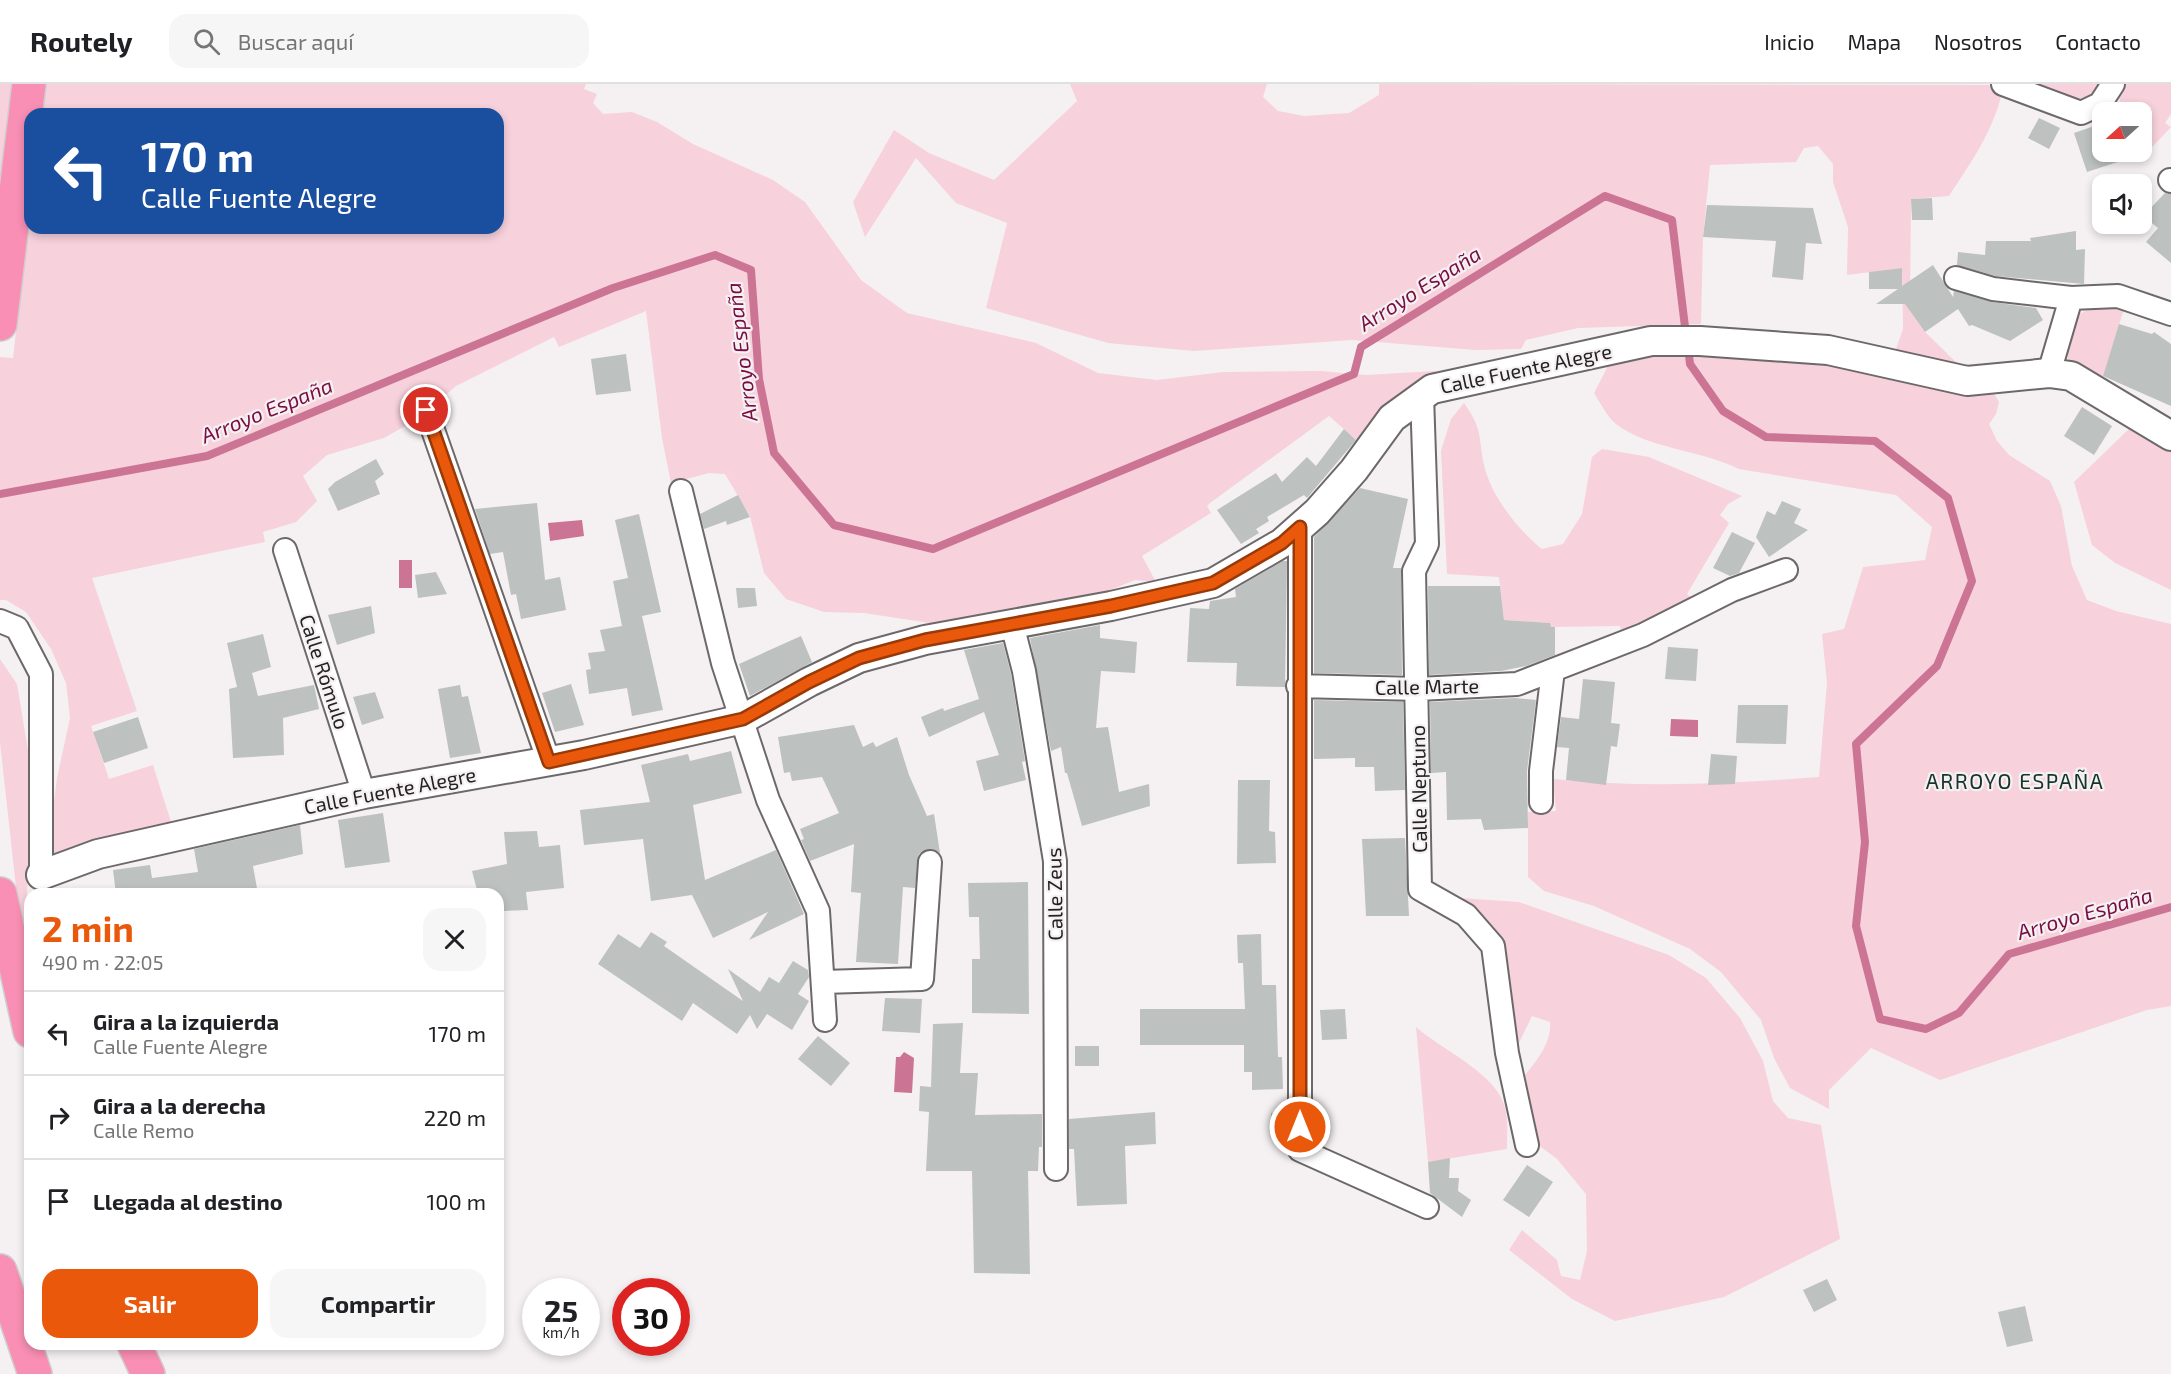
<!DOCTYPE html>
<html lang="es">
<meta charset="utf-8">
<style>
body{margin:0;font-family:"Exo 2",sans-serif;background:#f6f6f6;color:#202124;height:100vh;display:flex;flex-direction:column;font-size:22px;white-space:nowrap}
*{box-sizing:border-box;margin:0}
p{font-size:20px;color:#757577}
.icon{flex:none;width:33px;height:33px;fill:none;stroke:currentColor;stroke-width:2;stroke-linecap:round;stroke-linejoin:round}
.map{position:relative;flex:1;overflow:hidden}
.drawer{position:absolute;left:24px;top:804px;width:480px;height:462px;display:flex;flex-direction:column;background:#fff;border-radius:18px;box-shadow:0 3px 9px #0003}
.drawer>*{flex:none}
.guide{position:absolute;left:24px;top:24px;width:480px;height:126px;border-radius:18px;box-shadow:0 3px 9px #0003;background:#1a4fa0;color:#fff;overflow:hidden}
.needle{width:39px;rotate:249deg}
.fabs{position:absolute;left:2092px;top:18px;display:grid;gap:12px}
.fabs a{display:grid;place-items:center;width:60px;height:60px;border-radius:12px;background:#fff;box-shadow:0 3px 9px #0003;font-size:30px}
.speed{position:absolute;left:522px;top:1194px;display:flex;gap:12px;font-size:30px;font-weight:700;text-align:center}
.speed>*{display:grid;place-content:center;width:78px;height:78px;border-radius:50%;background:#fff;box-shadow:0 3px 9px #0003;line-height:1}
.speed small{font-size:15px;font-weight:400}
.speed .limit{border:9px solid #d22;background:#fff;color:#111}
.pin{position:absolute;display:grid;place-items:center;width:51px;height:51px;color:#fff;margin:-26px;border:3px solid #fff;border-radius:50%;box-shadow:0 2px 6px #0007}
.me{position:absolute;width:66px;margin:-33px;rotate:0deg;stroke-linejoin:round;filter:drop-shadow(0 0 4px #0008)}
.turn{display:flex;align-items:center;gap:21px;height:126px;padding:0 18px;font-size:27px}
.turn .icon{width:78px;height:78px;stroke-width:2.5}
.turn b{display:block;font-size:42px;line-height:51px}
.round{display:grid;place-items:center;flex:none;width:63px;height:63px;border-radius:18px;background:#f6f6f6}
.summary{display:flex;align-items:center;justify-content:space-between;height:102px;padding:0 18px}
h1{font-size:36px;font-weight:700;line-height:45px;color:#ea580c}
.button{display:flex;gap:12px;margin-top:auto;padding:12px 18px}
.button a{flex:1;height:69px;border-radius:18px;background:#ea580c;color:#fff;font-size:24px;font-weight:700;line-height:69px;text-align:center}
.button a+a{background:#f6f6f6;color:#202124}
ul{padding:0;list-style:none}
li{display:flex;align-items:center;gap:18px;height:84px;padding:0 18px;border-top:2px solid #e0e0e0}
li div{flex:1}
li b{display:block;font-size:22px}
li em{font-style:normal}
header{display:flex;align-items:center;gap:36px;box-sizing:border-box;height:84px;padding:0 30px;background:#fff;border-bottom:2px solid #e0e0e0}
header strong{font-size:28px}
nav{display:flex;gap:33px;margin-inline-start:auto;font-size:21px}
.search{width:420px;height:54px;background:#f6f6f6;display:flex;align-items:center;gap:15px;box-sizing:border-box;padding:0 21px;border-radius:18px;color:#757577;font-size:22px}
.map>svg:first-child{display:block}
.green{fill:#f7d1dc}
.water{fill:#cc7493}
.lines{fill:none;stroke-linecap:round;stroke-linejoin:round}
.stream{stroke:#cc7493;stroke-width:8}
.building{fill:#bdc1c0}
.minor-casing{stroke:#6d696a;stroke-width:26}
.tertiary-casing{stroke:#6d696a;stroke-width:32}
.motorway-casing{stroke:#cfcece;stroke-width:36}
.minor{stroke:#fff;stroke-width:22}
.tertiary{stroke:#fff;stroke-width:28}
.motorway{stroke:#f98fb4;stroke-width:33}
.route-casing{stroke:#983908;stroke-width:15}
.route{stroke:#ea580c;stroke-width:10}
.labels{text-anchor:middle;stroke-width:4.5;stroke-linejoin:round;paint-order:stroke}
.street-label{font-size:20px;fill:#232222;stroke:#f5f1f2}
.water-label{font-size:21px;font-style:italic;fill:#790c41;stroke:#f5f1f2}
.neighbourhood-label{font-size:21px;letter-spacing:1.5px;fill:#15332b;stroke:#f5f1f2}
</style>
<header>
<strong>Routely</strong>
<div class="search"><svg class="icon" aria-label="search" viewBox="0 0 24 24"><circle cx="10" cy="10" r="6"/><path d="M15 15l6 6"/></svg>Buscar aquí</div>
<nav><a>Inicio</a><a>Mapa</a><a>Nosotros</a><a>Contacto</a></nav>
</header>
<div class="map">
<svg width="2171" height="1290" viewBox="0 0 2171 1290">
<rect width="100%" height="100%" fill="#f5f1f2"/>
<path class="green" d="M0 0H586L584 5 597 10 593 19 603 30 632 28 657 38 693 60 773 96 805 118 861 196 907 229 1036 259 1098 289 1157 296 1223 288 1320 287 1366 291 1435 287 1441 291 1360 359 1329 332 1210 419 1207 422 1211 429 1142 472 1156 498 1135 496 1110 506 938 544 930 539 864 529 824 528 786 515 764 489 750 432 725 390 709 389 671 399 662 354 646 227 559 263 554 253 456 302 419 334 384 354 327 371 303 392 317 417 296 438 263 448 265 458 92 494 137 627 91 642 109 695 153 681 171 738 54 770 48 765 57 694 70 634 66 599 51 565 26 528 6 516H0V273L13 274 30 125V144H498V30H30V39L7 37 0 97Z
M1070 0H1267L1263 13 1278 27 1304 32 1349 29 1379 11V0L1989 1 2002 8C1994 46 1970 80 1949 112L1911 115 1910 227 1925 248 1961 283 1895 268 1903 245 1902 184 1847 191 1848 143 1833 98V80L1818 62 1804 64 1796 78 1710 81 1703 153 1701 240 1578 244 1526 256 1521 265 1475 266 1352 256 1194 267 1108 259 986 224 1007 139 956 119 916 74 865 153 853 118 894 46 929 69 994 96 1077 17Z
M2028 0H2102C2080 27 2056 10 2028 0Z
M2124 0H2171V30L2165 39 2171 43 2140 76 2138 68H2142V28H2124L2118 11Z
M2099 223 2124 225 2103 292 2070 280C2063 265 2067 241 2080 230 2085 226 2093 225 2099 223Z
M1713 269 1801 274 1992 306 1999 318 1996 330 1989 340 1997 357 2009 371 2050 397 2061 422 2072 482 2087 516 2116 527 2171 540V922L2147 926 1940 996 1871 964 1829 1006V1025L1790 1004 1774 974 1761 936 1721 888 1690 865 1594 822 1544 807 1528 793V728L1556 727 1553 695C1644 704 1728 700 1819 693L1827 599 1822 550 1844 545 1863 483 1925 476 1932 443 1896 411 1739 385C1702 366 1648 365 1616 340 1607 333 1600 318 1594 309L1609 280 1645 271Z
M1464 319C1483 346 1478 351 1484 381 1491 412 1518 446 1542 465L1563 460 1582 430 1592 373 1602 365 1649 373 1742 412 1728 420 1720 431 1729 439 1687 510 1697 519 1622 552 1620 542 1551 543 1550 539 1504 536 1499 493 1447 490 1441 367 1451 335Z
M2132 342 2171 367V506L2115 479 2092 461 2074 398Z
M0 575 17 600 34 702 23 867 0 658Z
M1460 814 1519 818 1669 871 1706 894 1740 934 1763 977 1773 1017 1788 1034 1821 1041 1840 1155 1724 1213 1615 1237 1572 1215 1509 1166 1522 1146 1557 1176 1561 1192 1580 1196 1587 1167 1586 1110 1557 1075 1537 1060 1521 996C1534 980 1552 960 1550 938L1532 932 1516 965C1513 926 1515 871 1487 839 1479 830 1469 822 1460 814Z
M1416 943C1443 967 1501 991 1506 1028 1508 1040 1507 1053 1507 1065L1428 1078Z"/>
<path class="water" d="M582 436 584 452 550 457 548 439Z
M399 476H412V504H399Z
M1671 635 1698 636V653L1670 652Z
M904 968 914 974 912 1009 894 1008 896 973H900Z"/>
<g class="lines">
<path class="stream" d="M1688 263 1690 280 1723 327 1766 353 1875 357 1948 414 1972 497 1937 582 1856 660 1865 758 1856 842 1880 935 1926 945 1959 929 2009 870 2171 823
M0 410 207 372 613 204 715 171 751 186 759 295 774 369 834 441 933 465 1354 290 1361 263 1605 112 1672 136 1686 251"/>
</g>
<path class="building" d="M2039 34 2060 44 2049 65 2028 54Z
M2103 39V68H2138L2139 71 2087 88 2074 49Z
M2165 109 2171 110V179L2146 158 2158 144 2143 132Z
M1932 114 1933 136H1912L1911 115Z
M1707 121 1813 124 1822 160 1806 159 1803 196 1772 193 1776 157 1703 153Z
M2076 147V166L2085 165 2084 200 1996 192 1957 181 1958 168 1985 171 1986 157H2031L2030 154Z
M1933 181 1953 213 1954 207 1991 218 2036 224 2043 236 2010 257 1972 241 1969 242 1958 225 1925 248 1905 220H1876L1898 205H1869V188L1902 184V202Z
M2119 240 2152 250 2154 248 2171 260V322L2103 292Z
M626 270 631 307 596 311 591 275Z
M2082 323 2112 342 2094 371 2064 352Z
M1344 345 1356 356 1307 414 1304 411 1267 433 1269 437 1256 445 1259 449 1241 460 1217 426 1276 389 1282 398 1307 373 1316 382Z
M376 375 384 390 375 397 380 410 338 427 328 405 335 398Z
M1360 404 1408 415 1393 484H1401L1402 591 1314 589V453Z
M738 411 750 433 727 441 726 437 704 445 700 430Z
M1782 417 1801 425 1794 439 1808 446 1769 473 1756 453 1767 427 1775 431Z
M537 419 545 496 560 493 566 526 521 535 516 510 511 511 503 468 490 470 475 425Z
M639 430 661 528 642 532 663 626 632 632 627 604 589 610 586 586 591 585 588 569 605 567 600 546 622 542 613 497 628 494 615 436Z
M1732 448 1755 459 1739 489 1730 492 1713 484Z
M1283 477H1287L1285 603 1236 602 1237 579 1187 578 1190 524 1209 525 1210 517 1236 513 1235 505Z
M436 488 447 510 418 514 415 491Z
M1428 502H1500L1504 536 1550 539 1551 543H1555V571L1526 582 1501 587 1429 591Z
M736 504H755L757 522 738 524Z
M371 522 375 549 337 561 328 531Z
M1100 541V554L1137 558 1135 589 1101 587 1096 644 1108 643 1119 708 1149 700 1150 722 1082 742 1067 689H1065L1061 663 1051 667 1030 554Z
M263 550 271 583 252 589 258 612 314 601 319 625 283 634 284 671 233 674 229 605 237 603 227 559Z
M801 552 812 578 750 612 739 580Z
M1003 559 1011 590 1025 677 1022 678 1026 696 984 707 976 677 999 671 984 628 929 653 921 633 943 624 944 627 979 615 964 566Z
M1668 563 1698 565 1696 597 1665 595Z
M1583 595 1615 598 1611 639 1620 640 1617 663 1611 662 1606 701 1566 696 1569 664 1557 663 1561 633 1579 635Z
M571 600 584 641 555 648 542 609Z
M460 601 462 613 468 612 481 669 450 674 438 605Z
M375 608 384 634 362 641 353 613Z
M1515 614 1536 616 1527 687 1528 744 1484 746 1481 735 1447 736 1446 688 1431 689 1430 618Z
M1314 616 1403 618 1405 706 1375 707 1374 683H1355V674L1314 675Z
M1738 621H1788L1786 660 1736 659Z
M138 633 148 664 104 679 93 648Z
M854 641 863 663 873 658 876 663 897 653 909 691 927 732 934 730 940 769 930 765 919 770 915 804 903 803 898 880 856 878 861 809 851 808 854 760 810 777 801 756 804 755 800 745 839 729 822 693 792 697 790 688 784 689 778 653Z
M731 667 742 709 693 721 705 796 776 766 804 830 749 856 768 828 713 854 692 811 651 817 643 755 584 761 580 726 650 718 641 681 688 670 690 677Z
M1711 670 1737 672 1735 700 1708 701Z
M1238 696H1270L1269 747 1275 748 1276 779 1237 780Z
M383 729 390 778 345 784 338 736Z
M300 741 303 770 253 782 258 810H116L113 786 150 781 152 794 198 788 194 765Z
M537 747 539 763 560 761 564 804 526 808 528 826 503 827 498 810H478L472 787 507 780 504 748Z
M1405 754 1409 832H1366L1362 755Z
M1028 798 1029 930 972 929V875H980L979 833H969L968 799Z
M651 848 667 858 664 862 743 917 728 885 760 908 769 893 779 899 793 877 808 886 809 893 798 910 809 917 792 946 767 930 757 945 750 931 737 950 693 919 682 937 598 880 618 850 640 864Z
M1261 850 1262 901H1276L1278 973H1282L1283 1005 1252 1006V988H1244V961H1140V925H1245L1243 879H1238L1237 851Z
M885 914 922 915 920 949 882 947Z
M1345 925 1347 955 1322 956 1320 926Z
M963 939 960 989H978L975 1031 1042 1030V1063H1039L1038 1087H1028L1030 1190 974 1189 972 1087H926L929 1028 919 1027 920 1002 931 1003 933 940Z
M818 952 850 979 831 1002 798 975Z
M1075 962H1099V982H1075Z
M1155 1028 1156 1060 1125 1062 1127 1120 1077 1122 1074 1065H1069V1035Z
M1271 1029H1287V1050H1272Z
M1450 1074 1449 1094H1459L1458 1107 1471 1116 1462 1133 1430 1109 1428 1078Z
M1527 1081 1553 1098 1529 1133 1503 1116Z
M1827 1195 1837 1216 1814 1228 1803 1206Z
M2025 1222 2033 1257 2007 1263 1998 1228Z"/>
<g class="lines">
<defs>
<path id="minor" d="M2003 0 2081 29 2100 20 2113 0
M2170 96 2171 97
M1956 194 1993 205 2071 214
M2049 289 2071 214 2118 212 2171 230
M1422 311 1427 460 1414 487 1420 805 1466 831 1493 862 1507 969 1527 1061
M426 326 549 678
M681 407 723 579 768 716 818 827 825 936
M1300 443V1066L1427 1123
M285 466 364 710
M0 537 17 544 41 590V791
M1012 540 1024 587 1055 777 1056 1085
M1298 602 1418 605 1517 600 1643 551 1732 506 1786 486
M1541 718V687L1553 586
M823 898 922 895 930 778"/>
<path id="tertiary" d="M41 791 98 770 364 710 584 671 743 635 809 598 859 574 925 556 1111 522 1213 499 1282 459 1317 428 1354 386 1392 334 1432 305 1651 257H1700L1828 266 1967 297 2049 289 2071 292 2171 352"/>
<path id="motorway" d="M0 240 29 0
M0 810 30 947
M0 1187 35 1290
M134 1260 148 1290"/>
</defs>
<use href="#minor" class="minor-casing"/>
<use href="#tertiary" class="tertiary-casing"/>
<use href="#motorway" class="motorway-casing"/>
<use href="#minor" class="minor"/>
<use href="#tertiary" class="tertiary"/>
<use href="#motorway" class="motorway"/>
</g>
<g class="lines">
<defs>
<path id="route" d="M426 326 549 678 743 635 809 598 859 574 925 556 1111 522 1213 499 1282 459 1300 443V1043"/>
</defs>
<use href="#route" class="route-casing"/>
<use href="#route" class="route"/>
</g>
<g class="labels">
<g class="street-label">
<text transform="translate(1526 285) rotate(-12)" y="7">Calle Fuente Alegre</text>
<text transform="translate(324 588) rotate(72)" y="7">Calle Rómulo</text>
<text transform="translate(1427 603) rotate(-1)" y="7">Calle Marte</text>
<text transform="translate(1419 705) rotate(-91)" y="7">Calle Neptuno</text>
<text transform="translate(390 707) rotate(-11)" y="7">Calle Fuente Alegre</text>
<text transform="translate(1055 810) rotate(-91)" y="7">Calle Zeus</text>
</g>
<g class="water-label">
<text transform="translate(1420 205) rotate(-32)" y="7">Arroyo España</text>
<text transform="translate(742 268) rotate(-97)" y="7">Arroyo España</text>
<text transform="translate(267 327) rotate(-22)" y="7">Arroyo España</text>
<text transform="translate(2085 830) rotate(-16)" y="7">Arroyo España</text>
</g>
<g class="neighbourhood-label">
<text x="2015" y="705">ARROYO ESPAÑA</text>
</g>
</g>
</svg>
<div class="fabs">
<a><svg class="needle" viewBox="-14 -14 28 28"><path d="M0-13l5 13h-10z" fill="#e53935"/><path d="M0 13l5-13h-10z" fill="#757577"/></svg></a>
<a><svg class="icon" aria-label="sound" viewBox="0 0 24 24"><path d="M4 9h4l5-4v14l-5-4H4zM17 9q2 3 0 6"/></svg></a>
</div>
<div class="speed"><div>25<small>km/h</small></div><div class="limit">30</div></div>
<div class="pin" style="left:426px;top:326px;background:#d93025"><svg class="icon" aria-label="arrive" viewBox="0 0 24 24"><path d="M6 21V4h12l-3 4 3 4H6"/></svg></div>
<svg class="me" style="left:1300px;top:1043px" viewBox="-20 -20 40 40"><circle r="17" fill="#ea580c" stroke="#fff" stroke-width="3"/><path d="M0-11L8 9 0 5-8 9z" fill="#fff"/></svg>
<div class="guide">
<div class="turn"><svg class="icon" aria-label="left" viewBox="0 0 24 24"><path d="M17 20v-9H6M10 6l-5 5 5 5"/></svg><div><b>170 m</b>Calle Fuente Alegre</div></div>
</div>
<section class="drawer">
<div class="summary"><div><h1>2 min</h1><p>490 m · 22:05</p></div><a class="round"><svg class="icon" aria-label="close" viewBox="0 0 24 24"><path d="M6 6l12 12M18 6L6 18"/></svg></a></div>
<ul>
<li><svg class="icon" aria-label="left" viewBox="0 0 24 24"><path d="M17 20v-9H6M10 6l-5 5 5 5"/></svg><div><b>Gira a la izquierda</b><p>Calle Fuente Alegre</p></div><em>170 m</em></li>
<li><svg class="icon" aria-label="right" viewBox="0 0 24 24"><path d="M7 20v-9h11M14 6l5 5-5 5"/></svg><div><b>Gira a la derecha</b><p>Calle Remo</p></div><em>220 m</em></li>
<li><svg class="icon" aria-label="arrive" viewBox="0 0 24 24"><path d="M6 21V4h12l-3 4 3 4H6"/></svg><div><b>Llegada al destino</b></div><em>100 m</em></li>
</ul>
<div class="button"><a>Salir</a><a>Compartir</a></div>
</section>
</div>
